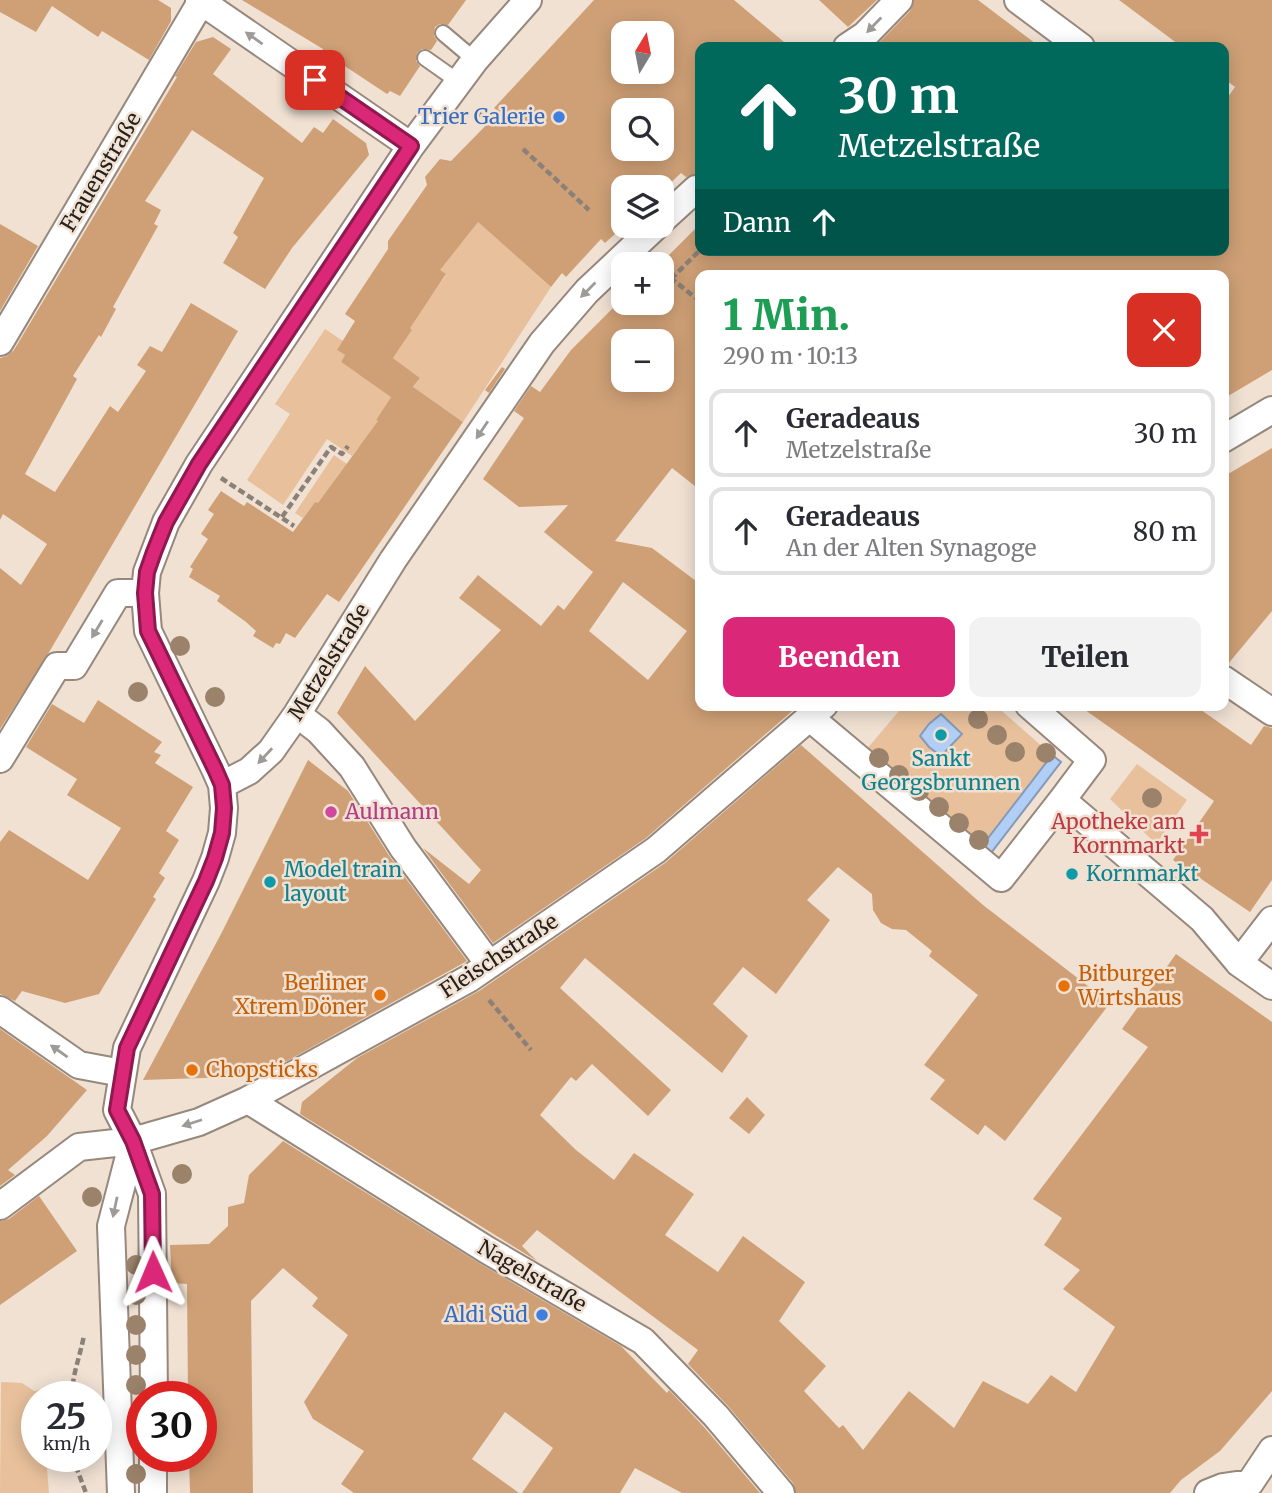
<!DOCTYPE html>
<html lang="de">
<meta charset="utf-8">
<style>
body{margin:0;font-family:Merriweather,serif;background:#f2f2f3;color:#2b2b33;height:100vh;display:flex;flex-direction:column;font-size:26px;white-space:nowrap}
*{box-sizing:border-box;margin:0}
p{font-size:23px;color:#7c7c81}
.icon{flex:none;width:38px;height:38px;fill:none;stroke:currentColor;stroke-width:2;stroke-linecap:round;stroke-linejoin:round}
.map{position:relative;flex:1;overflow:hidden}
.details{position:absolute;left:695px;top:270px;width:534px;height:441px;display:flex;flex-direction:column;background:#fff;border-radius:14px;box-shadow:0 4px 18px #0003}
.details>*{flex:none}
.banner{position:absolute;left:695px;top:42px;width:534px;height:214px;border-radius:14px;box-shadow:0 4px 18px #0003;background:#00695c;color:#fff;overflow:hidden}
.needle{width:46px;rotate:10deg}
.tools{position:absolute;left:611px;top:21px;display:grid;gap:14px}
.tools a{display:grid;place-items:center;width:63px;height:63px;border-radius:14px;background:#fff;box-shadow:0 4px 18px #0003;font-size:35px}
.speed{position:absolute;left:21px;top:1381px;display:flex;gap:14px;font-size:35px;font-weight:700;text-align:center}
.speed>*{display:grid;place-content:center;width:91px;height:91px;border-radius:50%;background:#fff;box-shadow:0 4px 18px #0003;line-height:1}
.speed small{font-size:18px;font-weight:400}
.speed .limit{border:10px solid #d22;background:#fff;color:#111}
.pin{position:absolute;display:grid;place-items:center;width:60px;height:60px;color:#fff;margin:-30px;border-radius:14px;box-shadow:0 4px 10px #0006}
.me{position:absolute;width:77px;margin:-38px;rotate:359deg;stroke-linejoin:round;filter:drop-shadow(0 0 5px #0008)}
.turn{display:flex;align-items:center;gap:24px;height:147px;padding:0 28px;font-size:32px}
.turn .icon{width:91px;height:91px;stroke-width:2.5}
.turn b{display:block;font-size:49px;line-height:60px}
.then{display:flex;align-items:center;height:66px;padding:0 28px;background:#0003;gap:14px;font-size:26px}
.round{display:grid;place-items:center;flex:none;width:74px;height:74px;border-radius:14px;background:#f2f2f3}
.overview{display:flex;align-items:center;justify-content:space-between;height:119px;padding:0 28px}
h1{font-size:42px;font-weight:800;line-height:52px;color:#1e9e55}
.cta{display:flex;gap:14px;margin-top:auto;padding:14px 28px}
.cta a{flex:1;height:80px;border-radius:14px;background:#db2777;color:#fff;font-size:28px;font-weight:800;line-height:80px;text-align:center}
.cta a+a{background:#f2f2f3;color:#2b2b33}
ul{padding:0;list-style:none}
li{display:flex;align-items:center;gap:21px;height:88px;margin:0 14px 10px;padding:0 14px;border:4px solid #e1e1e2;border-radius:14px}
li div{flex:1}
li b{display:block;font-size:26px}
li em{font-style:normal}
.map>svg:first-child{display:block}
.green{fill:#e8c09c}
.water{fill:#b1cef6;stroke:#879ab5;stroke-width:2}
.building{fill:#cfa076;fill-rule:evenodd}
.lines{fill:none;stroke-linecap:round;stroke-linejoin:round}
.lane-casing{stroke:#96887c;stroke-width:18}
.street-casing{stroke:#96887c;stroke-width:30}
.path{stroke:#8b8178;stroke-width:4.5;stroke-dasharray:7 3.5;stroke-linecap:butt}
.lane{stroke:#fff;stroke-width:14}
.street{stroke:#fff;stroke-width:26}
.tree{fill:#9b826a}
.oneway{fill:#9d9b99}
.route-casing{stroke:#8e194d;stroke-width:18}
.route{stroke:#db2777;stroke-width:12}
.shop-dot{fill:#3f7fe0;stroke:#f0e1d3;stroke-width:2.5}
.culture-dot{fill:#0f9aa8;stroke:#f0e1d3;stroke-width:2.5}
.hotel-dot{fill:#d1479c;stroke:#f0e1d3;stroke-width:2.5}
.health-dot{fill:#e0444e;stroke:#f0e1d3;stroke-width:2.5}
.food-dot{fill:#e8710a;stroke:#f0e1d3;stroke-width:2.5}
.labels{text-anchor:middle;stroke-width:5;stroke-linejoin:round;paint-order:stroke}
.shop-label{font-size:21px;fill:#366cbe;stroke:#f0e1d3;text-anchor:end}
.street-label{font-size:21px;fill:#26201c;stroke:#f0e1d3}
.culture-label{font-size:21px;fill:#0d838f;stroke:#f0e1d3;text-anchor:start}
.hotel-label{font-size:21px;fill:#b23c85;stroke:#f0e1d3;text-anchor:start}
.health-label{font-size:21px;fill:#be3a42;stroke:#f0e1d3;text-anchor:end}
.food-label{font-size:21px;fill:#c56008;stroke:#f0e1d3;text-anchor:start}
</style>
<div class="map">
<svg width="1272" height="1493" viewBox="0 0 1272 1493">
<rect width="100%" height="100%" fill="#f0e1d3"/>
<path class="green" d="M467 212 551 287 463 422 443 408 405 399 420 378 393 358 412 330 409 328 446 275 438 269Z
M325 329 343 341 337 350 345 355 341 362 358 374 395 391 376 420 386 428 367 454 358 448 352 456 327 439 283 505 247 480 290 414 275 404Z
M334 455 347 464 337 477 342 481 324 507 315 502 303 518 295 513Z
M904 705H995L1052 755 982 846 866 750Z
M1137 764 1187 800 1156 844 1110 799Z
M1 1382 22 1383 34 1391 42 1389V1396H37V1456H46L49 1493H0Z"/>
<path class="water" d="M941 714 962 734 941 756 929 747 920 736 929 724Z
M1052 755 1061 762 991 853 982 846Z"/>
<path class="building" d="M0 0H158L171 8V21L149 60 102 31 98 37 52 6 36 32 0 12Z
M242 0H466L448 25 440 24 435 27 434 36 437 41 431 50 422 49 417 53 416 61 420 66 400 96 390 91 387 94 322 51 323 49Z
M594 0H734L790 47H700V174L686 177 681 173 662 191V187H623L624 226 605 243 601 239 566 277 562 273 551 287 478 222 440 270 446 274 410 328 412 330 393 358 420 378 413 387 463 422 339 602 327 594 295 638 286 633 280 644 276 643 273 648 253 636 256 631 246 622 217 601 220 596 189 577 193 569 190 567 208 539 201 534 214 514 208 510 221 491 244 506 247 502 293 532 315 502 318 503 378 421 376 420 391 397 341 362 345 355 337 350 355 321 345 314 388 249V241L427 185 425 177 440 159 451 161 499 112 494 108ZM623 33H662V72H623ZM623 110H662V149H623Z
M819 0H877L848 27Z
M914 0H978L1040 47H875L910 11Z
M1119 0H1272V370L1223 399V275H700V490L672 468 615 541 652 548 700 584V705H799L646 838 493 943 423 848 469 884 481 870 337 713 365 666 415 721 501 630 459 598 478 575 541 626 558 605 564 610 593 572 544 532 568 505 519 507 483 479 524 418 514 411 531 386 540 392 571 350 623 298V303H662V264H660L700 224V250H1223V104L1235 87 1223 78V47H1182ZM623 341H662V380H623ZM623 582 687 631 648 680 589 631Z
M213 37 231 49 213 74 302 143 314 127 323 133 333 119 366 143 369 155 292 248 265 289 223 263 238 237 233 233 264 178 192 130 145 201 161 210 154 224 158 226 113 307 116 309 101 337 99 335 73 376 77 379 25 474 55 492 110 406 118 412 146 371 137 365 150 346 162 352 191 303 238 331 48 654 0 729V568L21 585 47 544 3 514 0 520V358L7 356 14 350 177 77 175 76 196 42Z
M0 224 38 246 0 311Z
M502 367 505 369 489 393 485 390Z
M1272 448V611L1228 664 1223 663V477Z
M98 700 162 742 154 752 161 755 155 763 193 787 166 831 179 840 159 873 165 878 153 897 156 899 99 994 65 1003 22 991 15 1001 0 994V842L9 830 88 880 121 828 67 795 77 779 26 747 52 704 84 723Z
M1078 705H1194L1251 745 1264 726 1272 728V880L1250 912 1173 860 1214 801Z
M801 745 983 905 1110 1003 1005 1141 985 1125 978 1135 930 1099 945 1080 924 1065 978 995 929 956 932 951 906 930 892 929 881 923 873 910 872 894 838 867 807 900 830 920 776 994 743 967 713 1004 748 1036 722 1073 585 958 560 988 671 1090 648 1116 592 1064 576 1081 571 1077 540 1115 576 1150 614 1180 634 1153 694 1194 665 1235 718 1272 743 1236 805 1282 779 1321 826 1366 804 1391 839 1428 843 1425 863 1450 909 1391 954 1428 983 1381 1028 1404 1051 1375 1076 1392 1115 1327 1063 1289 1080 1270 1044 1245 1062 1218 1033 1199 1148 1047 1122 1029 1176 954 1272 1022V1391L1220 1451 1181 1480 1170 1493H796L793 1483 728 1406 688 1364 698 1350 537 1230 522 1246 537 1261 300 1114 302 1102 357 1058 479 991 665 863Z
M308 760 348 791 390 857 467 961 287 1061 232 1077 143 1080 221 934Z
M0 1029 87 1090 47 1136 8 1170 15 1175 0 1186Z
M747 1097 765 1115 749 1134 729 1118Z
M283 1141 479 1263 621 1346 667 1393 669 1390 704 1427 760 1493H682L635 1468 620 1493H522L553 1448 505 1412 472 1459 519 1493H354L341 1484 364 1451 313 1419 304 1402 348 1335 312 1306 318 1298 283 1268 251 1301 253 1493H190L189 1456H201V1396H188L187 1284 172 1283 170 1245 209 1244 228 1226V1207L244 1203 249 1175Z
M39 1196 77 1251 0 1305V1221L9 1219Z"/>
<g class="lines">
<defs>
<path id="lane" d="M443 33 475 60
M425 58 459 82"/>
<path id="street" d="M199 0 411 146
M1018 0 1081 47
M847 47 865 35 899 0
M662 220 696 189
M0 342 201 2
M1223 439 1272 410
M1223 679 1272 712
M1029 705 1092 760 1062 800 1202 919 1239 963 1272 986
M297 714 319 731 352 767 403 848 489 964
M809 717 1001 878 1062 800
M0 759 57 666H74L118 593H145
M222 785 249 771 271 751 297 714 393 560 542 343 587 291 656 226
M1239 963 1272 920
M0 1010 79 1065 122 1073
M248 1100 487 1250 643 1341 716 1416 781 1493
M0 1206 79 1147 133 1141 199 1122 248 1100 470 978 656 850 824 705
M154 1396 152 1194 133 1141 117 1110 127 1048 206 881 215 858 222 833 224 808 222 785 215 769 148 631 145 593 147 572 166 522 199 464 411 146 475 60 528 0
M121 1493 111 1226 133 1141
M153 1493V1456
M1208 1493 1223 1487 1250 1483 1272 1450"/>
</defs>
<use href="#lane" class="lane-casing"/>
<use href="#street" class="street-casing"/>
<path class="path" d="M479 114 492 121
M523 149 589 210
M662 271 697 299
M671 279 700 250
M221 478 294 526
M282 517 331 447 342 454 348 446
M489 1000 531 1050
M72 1396C72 1375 80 1357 84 1335
M72 1456 86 1493"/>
<use href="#lane" class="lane"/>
<use href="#street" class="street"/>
</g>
<g class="tree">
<circle cx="180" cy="646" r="10"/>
<circle cx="138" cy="692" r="10"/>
<circle cx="215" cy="697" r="10"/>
<circle cx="978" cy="719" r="10"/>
<circle cx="997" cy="735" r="10"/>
<circle cx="1015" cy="752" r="10"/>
<circle cx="1046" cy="753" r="10"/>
<circle cx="879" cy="758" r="10"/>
<circle cx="899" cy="775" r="10"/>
<circle cx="919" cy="791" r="10"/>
<circle cx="1152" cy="798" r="10"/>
<circle cx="939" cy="807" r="10"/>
<circle cx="959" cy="823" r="10"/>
<circle cx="979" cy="840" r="10"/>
<circle cx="182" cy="1174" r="10"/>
<circle cx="92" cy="1197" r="10"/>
<circle cx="136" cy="1265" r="10"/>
<circle cx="136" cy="1295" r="10"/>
<circle cx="136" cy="1325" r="10"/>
<circle cx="136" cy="1355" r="10"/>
<circle cx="136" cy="1385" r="10"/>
<circle cx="136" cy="1474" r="10"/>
</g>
<defs><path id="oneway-solid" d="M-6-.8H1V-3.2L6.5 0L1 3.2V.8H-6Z" transform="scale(1.75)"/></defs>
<g class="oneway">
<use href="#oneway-solid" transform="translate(874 25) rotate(134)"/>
<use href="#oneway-solid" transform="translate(254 38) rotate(-145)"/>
<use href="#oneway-solid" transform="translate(588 290) rotate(135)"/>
<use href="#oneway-solid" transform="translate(482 430) rotate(124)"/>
<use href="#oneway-solid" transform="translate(97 629) rotate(121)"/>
<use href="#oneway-solid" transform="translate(265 756) rotate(133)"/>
<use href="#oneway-solid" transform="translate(59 1051) rotate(-145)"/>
<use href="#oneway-solid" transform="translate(192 1123) rotate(162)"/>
<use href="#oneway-solid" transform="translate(115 1207) rotate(102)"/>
</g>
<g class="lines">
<defs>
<path id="route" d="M153 1272 152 1194 133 1141 117 1110 127 1048 206 881 215 858 222 833 224 808 222 785 215 769 148 631 145 593 147 572 154 552 166 522 199 464 411 146 315 80"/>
</defs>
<use href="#route" class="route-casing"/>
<use href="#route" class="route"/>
</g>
<g class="shop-dot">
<circle cx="559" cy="117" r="7"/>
<circle cx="542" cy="1315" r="7"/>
</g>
<g class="culture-dot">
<circle cx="941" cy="735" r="7"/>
<circle cx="1072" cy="874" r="7"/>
<circle cx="270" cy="882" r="7"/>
</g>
<circle class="hotel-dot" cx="331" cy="812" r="7"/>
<path class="health-dot" d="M1195.5 823.5h7v7h7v7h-7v7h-7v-7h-7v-7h7z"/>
<g class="food-dot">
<circle cx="1064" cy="986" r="7"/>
<circle cx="380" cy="995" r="7"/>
<circle cx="192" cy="1070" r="7"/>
</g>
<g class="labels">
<g class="shop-label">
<text x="545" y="124">Trier Galerie</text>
<text x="528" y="1322">Aldi Süd</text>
</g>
<g class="street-label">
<text transform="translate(101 172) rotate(-59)" y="7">Frauenstraße</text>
<text transform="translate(329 662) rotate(-58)" y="7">Metzelstraße</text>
<text transform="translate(499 956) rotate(-33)" y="7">Fleischstraße</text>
<text transform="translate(532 1276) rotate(30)" y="7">Nagelstraße</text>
</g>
<g class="culture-label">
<text x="941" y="766" text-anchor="middle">Sankt<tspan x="941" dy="24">Georgsbrunnen</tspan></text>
<text x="284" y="877">Model train<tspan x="284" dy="24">layout</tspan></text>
<text x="1086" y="881">Kornmarkt</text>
</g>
<g class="hotel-label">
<text x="345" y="819">Aulmann</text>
</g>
<g class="health-label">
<text x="1185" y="829">Apotheke am<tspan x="1185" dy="24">Kornmarkt</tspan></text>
</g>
<g class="food-label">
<text x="1078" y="981">Bitburger<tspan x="1078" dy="24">Wirtshaus</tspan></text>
<text x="366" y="990" text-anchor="end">Berliner<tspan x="366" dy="24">Xtrem Döner</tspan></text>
<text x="206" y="1077">Chopsticks</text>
</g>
</g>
</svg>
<div class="tools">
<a><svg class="needle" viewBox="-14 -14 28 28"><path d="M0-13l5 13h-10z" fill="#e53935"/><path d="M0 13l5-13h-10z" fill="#7c7c81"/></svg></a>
<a><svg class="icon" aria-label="search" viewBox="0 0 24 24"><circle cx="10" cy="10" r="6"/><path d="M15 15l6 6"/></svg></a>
<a><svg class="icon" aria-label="layers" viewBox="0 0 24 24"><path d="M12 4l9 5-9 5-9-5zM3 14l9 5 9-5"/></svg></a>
<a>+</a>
<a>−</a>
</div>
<div class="speed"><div>25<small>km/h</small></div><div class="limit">30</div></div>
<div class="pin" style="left:315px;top:80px;background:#d93025"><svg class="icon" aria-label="arrive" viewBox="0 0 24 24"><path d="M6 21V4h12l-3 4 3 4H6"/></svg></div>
<svg class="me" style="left:153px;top:1272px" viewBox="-20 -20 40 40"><path d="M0-17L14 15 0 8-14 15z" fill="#db2777" stroke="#fff" stroke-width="4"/></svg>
<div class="banner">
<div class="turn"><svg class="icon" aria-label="ahead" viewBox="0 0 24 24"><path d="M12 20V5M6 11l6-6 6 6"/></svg><div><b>30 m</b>Metzelstraße</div></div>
<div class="then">Dann<svg class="icon" aria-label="ahead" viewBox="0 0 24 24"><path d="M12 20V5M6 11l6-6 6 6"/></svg></div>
</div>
<section class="details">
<div class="overview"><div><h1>1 Min.</h1><p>290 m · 10:13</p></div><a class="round" style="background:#d93025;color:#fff"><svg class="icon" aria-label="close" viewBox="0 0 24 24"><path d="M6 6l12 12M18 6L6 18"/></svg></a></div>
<ul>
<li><svg class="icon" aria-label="ahead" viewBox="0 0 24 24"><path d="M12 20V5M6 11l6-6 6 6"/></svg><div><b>Geradeaus</b><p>Metzelstraße</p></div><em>30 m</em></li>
<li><svg class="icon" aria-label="ahead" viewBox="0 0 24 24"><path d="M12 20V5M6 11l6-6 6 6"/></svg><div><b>Geradeaus</b><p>An der Alten Synagoge</p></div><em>80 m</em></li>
</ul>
<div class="cta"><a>Beenden</a><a>Teilen</a></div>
</section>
</div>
